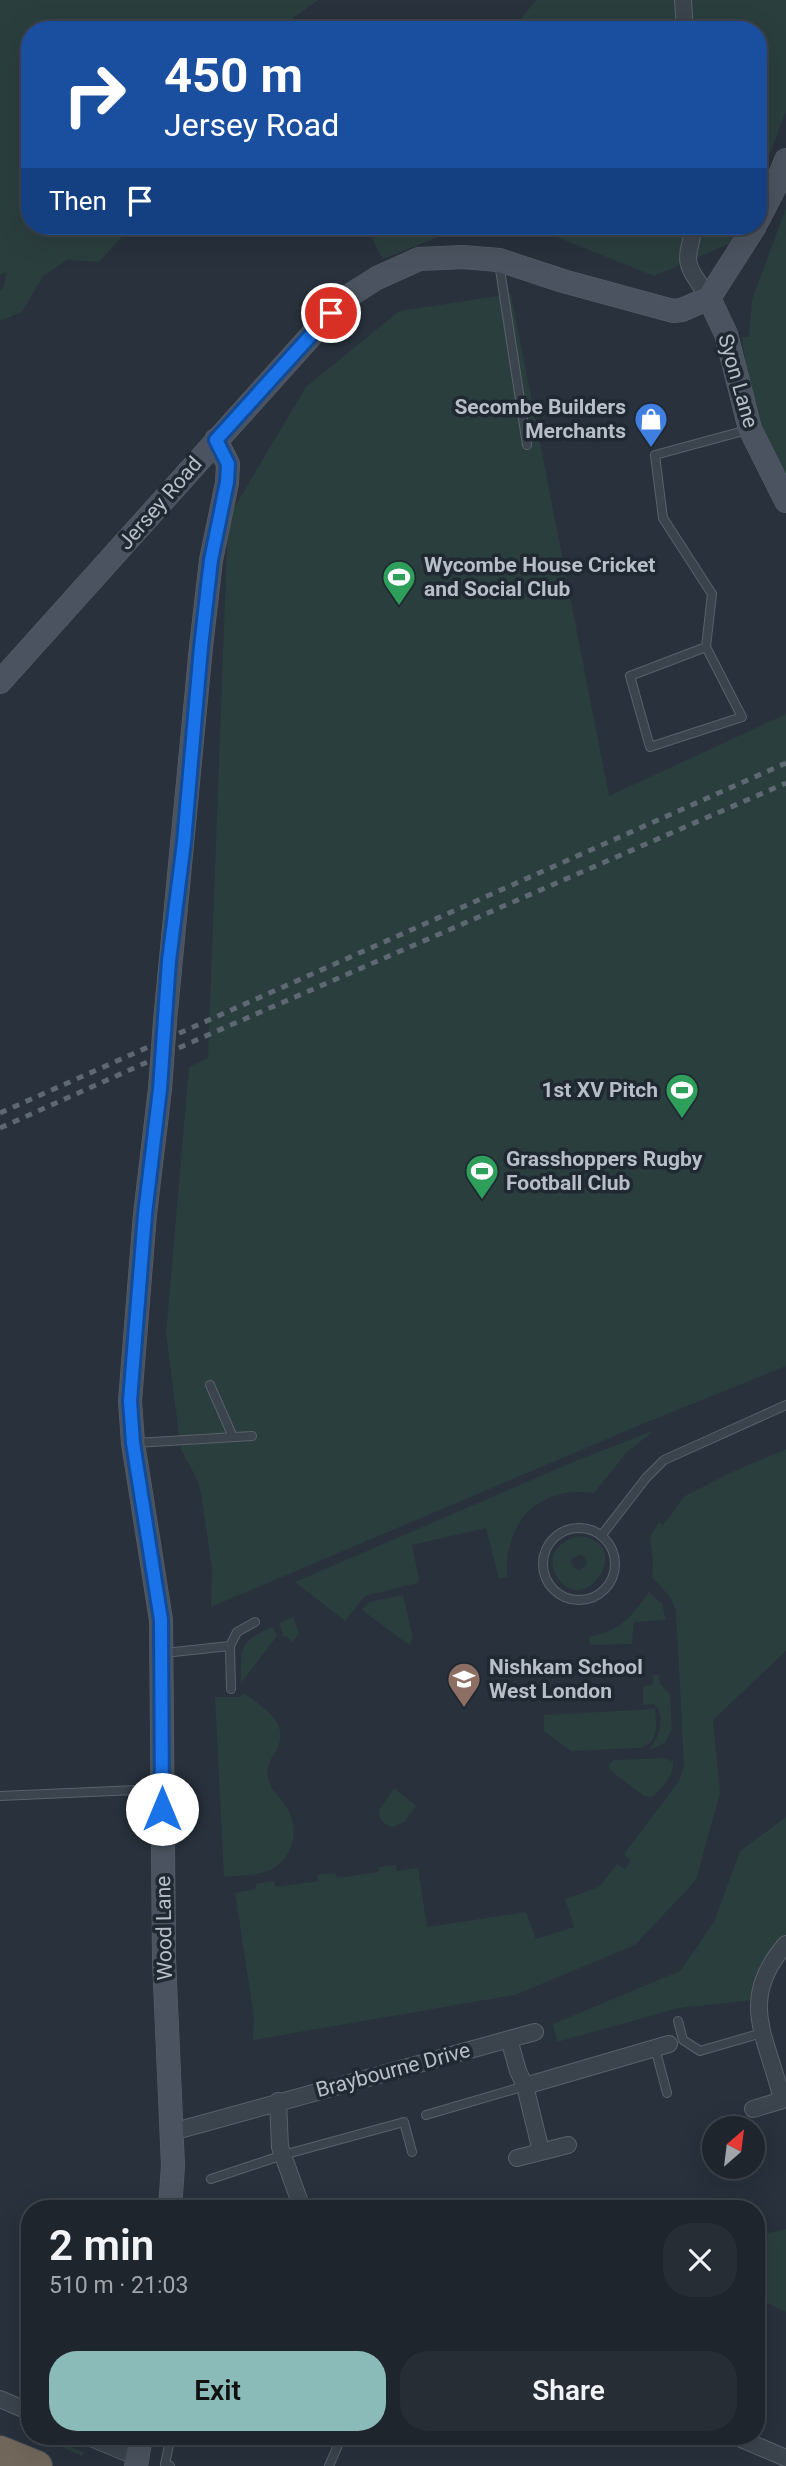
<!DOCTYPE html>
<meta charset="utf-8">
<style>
body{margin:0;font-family:Roboto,sans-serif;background:#262d35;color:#f1f3f6;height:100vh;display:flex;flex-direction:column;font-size:26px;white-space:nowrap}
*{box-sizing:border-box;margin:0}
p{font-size:23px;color:#a1a5aa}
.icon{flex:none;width:38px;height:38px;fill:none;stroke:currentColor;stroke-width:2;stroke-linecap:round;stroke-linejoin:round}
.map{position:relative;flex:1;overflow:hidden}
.side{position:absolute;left:21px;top:2200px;width:744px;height:245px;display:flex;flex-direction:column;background:#1e252d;border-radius:28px;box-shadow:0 7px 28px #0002,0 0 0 2px #3c4249}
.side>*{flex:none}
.guide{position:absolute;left:21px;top:21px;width:746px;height:214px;border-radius:28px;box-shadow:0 7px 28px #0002,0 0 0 2px #3c4249;background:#1a4fa0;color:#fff;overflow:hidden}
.needle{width:46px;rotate:28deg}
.controls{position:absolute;left:702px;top:2116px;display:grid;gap:14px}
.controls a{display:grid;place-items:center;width:63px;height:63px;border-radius:50%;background:#1e252d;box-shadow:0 7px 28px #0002,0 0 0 2px #3c4249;font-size:35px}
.pin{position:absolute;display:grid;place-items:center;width:60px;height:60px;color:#fff;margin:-30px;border:4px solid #fff;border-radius:50%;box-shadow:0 2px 7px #0007}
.me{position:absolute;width:77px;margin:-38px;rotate:0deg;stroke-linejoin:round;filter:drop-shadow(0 0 5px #0008)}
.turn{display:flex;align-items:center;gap:24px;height:147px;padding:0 28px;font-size:32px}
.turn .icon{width:91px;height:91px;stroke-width:2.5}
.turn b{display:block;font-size:49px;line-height:60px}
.then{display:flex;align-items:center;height:66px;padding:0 28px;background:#0003;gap:14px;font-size:26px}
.round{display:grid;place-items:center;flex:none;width:74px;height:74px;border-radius:28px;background:#262d35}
.summary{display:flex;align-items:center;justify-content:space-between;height:119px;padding:0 28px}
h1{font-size:42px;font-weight:600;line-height:52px}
.primary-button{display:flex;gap:14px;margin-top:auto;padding:14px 28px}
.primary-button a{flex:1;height:80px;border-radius:28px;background:#8bbbb9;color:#111;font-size:28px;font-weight:600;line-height:80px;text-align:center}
.primary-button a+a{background:#262d35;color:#f1f3f6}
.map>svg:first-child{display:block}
.green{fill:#2b3e3e;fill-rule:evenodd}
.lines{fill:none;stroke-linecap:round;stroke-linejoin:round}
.lane-casing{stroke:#59616a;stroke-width:10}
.street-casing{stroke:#59616a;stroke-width:18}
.secondary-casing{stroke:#59616a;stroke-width:24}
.highway-casing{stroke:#464e57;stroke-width:32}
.lane{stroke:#3b434d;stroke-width:8}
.street{stroke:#3b434d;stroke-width:16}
.secondary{stroke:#4a535f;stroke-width:23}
.highway{stroke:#71675a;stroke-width:30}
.rail{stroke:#5e6873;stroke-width:5;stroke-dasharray:7 7;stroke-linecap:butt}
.secondary-bridge-casing{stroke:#59616a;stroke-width:24;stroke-linecap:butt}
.secondary-bridge{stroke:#4a535f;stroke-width:23}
.route-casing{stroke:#114b97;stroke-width:18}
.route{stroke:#1a73e8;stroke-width:12}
.labels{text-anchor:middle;stroke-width:7;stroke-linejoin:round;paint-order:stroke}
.street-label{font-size:21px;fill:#b8bec7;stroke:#202832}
.poi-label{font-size:21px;font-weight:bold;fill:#b8bec7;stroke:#202832;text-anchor:start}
</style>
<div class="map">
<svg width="786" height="2466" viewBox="0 0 786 2466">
<rect width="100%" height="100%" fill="#28313c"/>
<path class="green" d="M0 0H318L276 30H30V226H132L99 262 67 260 43 276 22 312 0 321V290L4 287 6 272 0 275Z
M536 0H786V111L758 184V30H508L515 26Z
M786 208V477L768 442 749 390 742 337H749L752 300Z
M365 226H467L383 259Z
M478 226H742L736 241 654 276 549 234Z
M511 294 609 796 786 714V1366L645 1423 211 1607 212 1569 201 1493 196 1477 181 1450 166 1334 189 1067 208 1058 228 518 306 387 399 311Z
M655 1430 627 1452 594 1493C538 1485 504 1523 507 1577L499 1579 486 1528 412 1545 419 1578 417 1583 365 1596 345 1621 295 1582 573 1462Z
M786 1449V1651L713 1720 720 1793 696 1880 635 1945 515 1995 253 2040 254 2017 235 1893 256 1889V1884L274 1881 276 1887 318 1881 317 1875 335 1873 337 1878 379 1872 378 1867 396 1865 397 1871 418 1868 427 1927 526 1912 536 1939 574 1927 565 1899 599 1887 617 1864 625 1869 631 1861 624 1854 679 1781 684 1766 676 1610 670 1597 652 1577 653 1560 650 1536 659 1522 663 1525 685 1496 730 1473Z
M580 1536C638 1544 582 1622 556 1575 545 1555 561 1539 580 1536ZM579 1555 583 1556 587 1562 585 1567 579 1570 575 1569 571 1562 572 1558Z
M649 1592 662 1604 666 1620 634 1622 632 1644 590 1645 589 1637C622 1630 631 1617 649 1592Z
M403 1595 413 1638 409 1645 362 1610 369 1602Z
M293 1617 299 1633 293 1642 286 1636 282 1637 283 1634 279 1623Z
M273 1627 277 1636 241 1683C241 1648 238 1641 273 1627Z
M653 1675H659L660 1684 670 1694 672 1729 665 1743 649 1750C659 1738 667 1717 654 1704L643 1705V1686L653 1685Z
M243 1693C260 1705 289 1721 278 1747 273 1758 266 1763 268 1776 270 1791 280 1796 287 1808 300 1827 294 1858 272 1869 259 1876 239 1875 224 1877L215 1697H240Z
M655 1709C656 1725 660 1743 639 1748L571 1751 544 1731V1715Z
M665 1758 673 1762C675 1774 661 1791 651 1797L644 1796 611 1771 608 1766 613 1760Z
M394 1788 416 1806 405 1821 394 1827C384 1826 379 1820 379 1810Z
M786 1817V1935L763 1961 753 2000 679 2008 557 2042 553 2024 680 1971 714 1922 740 1851Z
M786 2229V2312L756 2298V2236Z
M36 2436H46L84 2452 82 2456Z"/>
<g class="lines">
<defs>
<path id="lane" d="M499 263 527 445
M706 647 742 717 650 747 630 676 706 647 712 594 663 518 655 455 747 430
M210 1385 233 1437
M136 1443 252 1436
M543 1564a36 36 0 1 1 72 0a36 36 0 1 1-72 0Z
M601 1536 646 1478 664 1460 786 1405
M230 1646 231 1689
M164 1653 230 1646 237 1632 255 1622
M0 1796 159 1789
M678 2021 683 2040 700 2051 762 2033
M655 2048 667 2093
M426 2115 525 2086
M211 2179 283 2155 404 2122 412 2152
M170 2466 165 2464 171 2436
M329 2466 342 2436"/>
<path id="street" d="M683 0 685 30
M695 226C683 267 686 263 709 298
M509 2039 518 2071 525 2086 541 2151
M525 2086 669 2044
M782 2100C768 2038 736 2001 786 1944
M278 2101 280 2147 302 2208
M753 2109 786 2099
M172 2132 535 2032
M517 2158 568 2145
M0 2399 30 2412
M86 2436 137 2457
M734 2436 786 2458"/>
<path id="secondary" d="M758 220 776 185 786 160
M709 298 726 334 750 429 786 501
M709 298 755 226
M0 682 344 299 377 278 419 259 463 257 499 260 563 281 673 311 682 310 709 298
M165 1021 201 647 211 560 227 483 228 464 216 440
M160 1089 145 1214 130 1401 133 1443 161 1620 164 1959 173 2166 170 2208
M136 2466 141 2436"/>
<path id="highway" d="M0 2451 37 2466"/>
</defs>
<use href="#lane" class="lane-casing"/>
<use href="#street" class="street-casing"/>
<use href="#secondary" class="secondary-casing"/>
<use href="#highway" class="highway-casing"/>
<use href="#lane" class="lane"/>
<use href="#street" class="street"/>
<use href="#secondary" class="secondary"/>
<use href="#highway" class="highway"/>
<path class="rail" d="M0 1113 786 763
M0 1128 201 1038 786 783"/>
<defs>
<path id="secondary-bridge" d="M160 1089 165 1021"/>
</defs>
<use href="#secondary-bridge" class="secondary-bridge-casing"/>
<use href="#secondary-bridge" class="secondary-bridge"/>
</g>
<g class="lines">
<defs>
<path id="route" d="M162 1809 161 1620 133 1443 130 1401 145 1214 160 1089 169 961 184 842 201 647 211 560 227 482 228 464 216 440 331 313"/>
</defs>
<use href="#route" class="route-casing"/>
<use href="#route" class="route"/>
</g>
<defs>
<symbol id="shop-pin" viewBox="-11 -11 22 30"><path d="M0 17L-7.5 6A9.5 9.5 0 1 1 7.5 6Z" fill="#3f7fe0" stroke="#202832"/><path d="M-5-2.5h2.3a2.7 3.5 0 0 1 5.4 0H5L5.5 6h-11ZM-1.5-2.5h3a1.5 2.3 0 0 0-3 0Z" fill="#fff"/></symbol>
<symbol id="stadium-pin" viewBox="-11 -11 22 30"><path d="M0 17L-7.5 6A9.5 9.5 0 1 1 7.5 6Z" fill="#2e9e5b" stroke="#202832"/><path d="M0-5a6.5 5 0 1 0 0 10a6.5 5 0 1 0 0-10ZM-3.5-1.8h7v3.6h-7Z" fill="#fff"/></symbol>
<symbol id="school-pin" viewBox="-11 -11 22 30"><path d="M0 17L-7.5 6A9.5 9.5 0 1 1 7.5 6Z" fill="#8d6e63" stroke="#202832"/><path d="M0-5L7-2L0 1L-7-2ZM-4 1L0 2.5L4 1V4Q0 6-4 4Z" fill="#fff"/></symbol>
</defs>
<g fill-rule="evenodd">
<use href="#shop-pin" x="632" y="400" width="38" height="52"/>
<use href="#stadium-pin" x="380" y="558" width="38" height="52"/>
<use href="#stadium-pin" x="663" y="1071" width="38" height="52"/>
<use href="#stadium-pin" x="463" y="1152" width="38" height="52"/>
<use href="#school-pin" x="445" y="1660" width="38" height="52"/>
</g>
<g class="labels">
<g class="street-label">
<text transform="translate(738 381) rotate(74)" y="7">Syon Lane</text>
<text transform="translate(160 503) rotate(-49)" y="7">Jersey Road</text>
<text transform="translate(164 1928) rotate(-91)" y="7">Wood Lane</text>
<text transform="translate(393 2070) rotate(-15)" y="7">Braybourne Drive</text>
</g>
<g class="poi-label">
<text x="626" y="414" text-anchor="end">Secombe Builders<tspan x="626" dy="24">Merchants</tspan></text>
<text x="424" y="572">Wycombe House Cricket<tspan x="424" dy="24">and Social Club</tspan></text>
<text x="658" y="1097" text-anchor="end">1st XV Pitch</text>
<text x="506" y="1166">Grasshoppers Rugby<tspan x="506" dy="24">Football Club</tspan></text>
<text x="489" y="1674">Nishkam School<tspan x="489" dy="24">West London</tspan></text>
</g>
</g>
</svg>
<div class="controls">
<a><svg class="needle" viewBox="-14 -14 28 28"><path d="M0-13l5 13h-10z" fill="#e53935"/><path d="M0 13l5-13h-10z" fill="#a1a5aa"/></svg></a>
</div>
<div class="pin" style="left:331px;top:313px;background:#d93025"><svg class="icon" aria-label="arrive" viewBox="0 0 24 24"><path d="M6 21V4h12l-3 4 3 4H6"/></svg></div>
<svg class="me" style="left:162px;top:1809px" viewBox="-20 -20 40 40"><circle r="19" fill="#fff"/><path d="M0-13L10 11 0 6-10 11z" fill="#1a73e8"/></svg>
<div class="guide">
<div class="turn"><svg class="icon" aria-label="right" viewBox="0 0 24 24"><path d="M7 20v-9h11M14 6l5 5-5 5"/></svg><div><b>450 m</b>Jersey Road</div></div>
<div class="then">Then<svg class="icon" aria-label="arrive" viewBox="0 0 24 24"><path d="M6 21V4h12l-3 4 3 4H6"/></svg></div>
</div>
<section class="side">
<div class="summary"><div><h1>2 min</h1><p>510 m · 21:03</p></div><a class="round"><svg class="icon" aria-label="close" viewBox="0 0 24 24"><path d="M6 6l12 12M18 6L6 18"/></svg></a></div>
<div class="primary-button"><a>Exit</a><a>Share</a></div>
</section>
</div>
